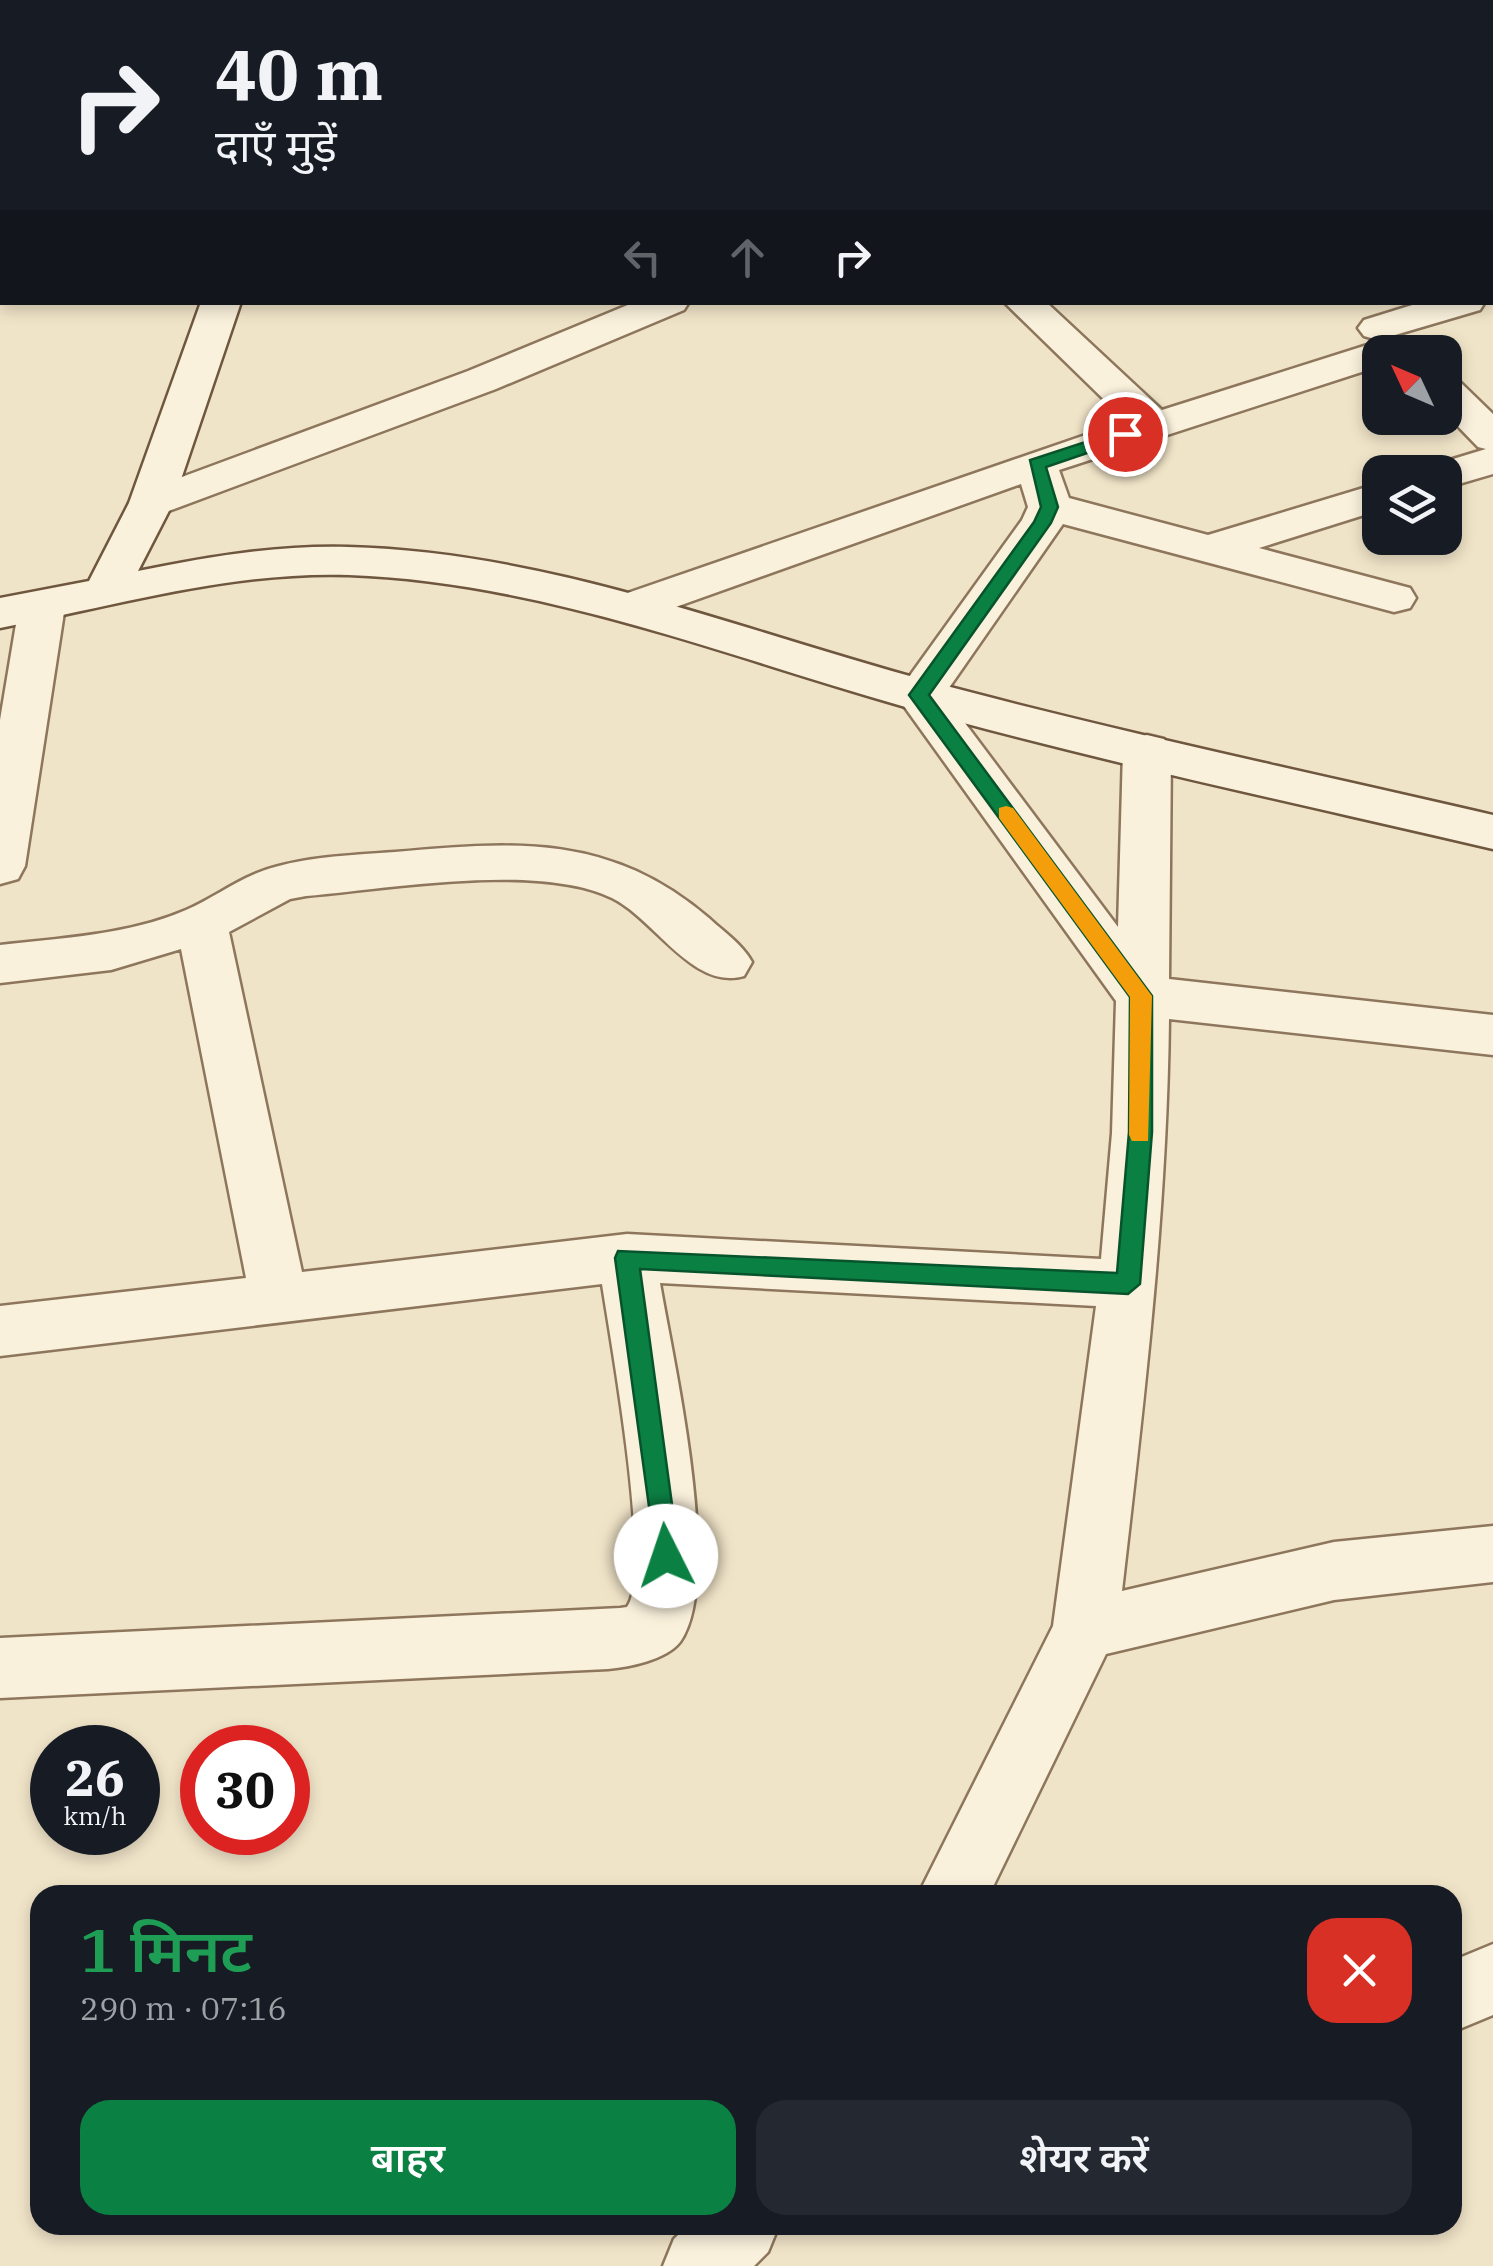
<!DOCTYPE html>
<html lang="hi">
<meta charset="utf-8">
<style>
body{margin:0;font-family:"IBM Plex Serif","Noto Sans Devanagari",serif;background:#242831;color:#f1f3f6;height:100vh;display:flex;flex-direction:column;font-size:38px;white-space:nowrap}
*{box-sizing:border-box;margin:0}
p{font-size:32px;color:#9ea1a6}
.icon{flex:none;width:55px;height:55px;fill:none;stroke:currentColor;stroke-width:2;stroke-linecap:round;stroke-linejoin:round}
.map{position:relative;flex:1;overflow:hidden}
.sheet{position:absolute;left:30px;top:1885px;width:1432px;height:350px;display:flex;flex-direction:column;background:#171b24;border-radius:30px;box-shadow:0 5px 15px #0003}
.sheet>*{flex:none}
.guide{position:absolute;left:0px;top:0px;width:1495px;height:305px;box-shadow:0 5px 15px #0003;background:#171b24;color:#f1f3f6;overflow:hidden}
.needle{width:65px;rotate:314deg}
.controls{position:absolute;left:1362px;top:335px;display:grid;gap:20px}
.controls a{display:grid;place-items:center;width:100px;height:100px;border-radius:20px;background:#171b24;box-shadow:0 5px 15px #0003;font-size:50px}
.speed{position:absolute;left:30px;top:1725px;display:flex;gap:20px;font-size:50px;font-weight:700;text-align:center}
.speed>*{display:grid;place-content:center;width:130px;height:130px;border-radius:50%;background:#171b24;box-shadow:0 5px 15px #0003;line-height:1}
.speed small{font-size:25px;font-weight:400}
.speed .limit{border:15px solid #d22;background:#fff;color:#111}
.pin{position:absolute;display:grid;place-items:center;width:85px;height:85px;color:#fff;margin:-42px;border:5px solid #fff;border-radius:50%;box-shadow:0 2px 10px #0007}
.me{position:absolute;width:110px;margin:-55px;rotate:356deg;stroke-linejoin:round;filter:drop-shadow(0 0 8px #0008)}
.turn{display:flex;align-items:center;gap:35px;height:210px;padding:0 50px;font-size:45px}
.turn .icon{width:130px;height:130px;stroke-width:2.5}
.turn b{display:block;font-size:70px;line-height:85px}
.lanes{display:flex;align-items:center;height:95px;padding:0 50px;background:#0003;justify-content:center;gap:50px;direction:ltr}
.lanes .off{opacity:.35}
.round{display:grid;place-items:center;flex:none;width:105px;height:105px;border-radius:30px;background:#242831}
.overview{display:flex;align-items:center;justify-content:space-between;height:170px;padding:0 50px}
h1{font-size:60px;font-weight:600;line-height:75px;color:#1e9e55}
.action{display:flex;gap:20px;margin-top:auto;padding:20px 50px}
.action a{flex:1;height:115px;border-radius:30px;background:#0b8043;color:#fff;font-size:40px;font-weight:600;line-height:115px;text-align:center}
.action a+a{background:#242831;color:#f1f3f6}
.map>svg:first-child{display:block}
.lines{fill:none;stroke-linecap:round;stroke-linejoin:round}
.street-casing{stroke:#8d765c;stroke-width:5}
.secondary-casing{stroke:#6f573f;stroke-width:5}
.primary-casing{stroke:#5b4430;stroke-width:5}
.street{fill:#faf1dc;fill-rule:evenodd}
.secondary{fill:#faf1dc;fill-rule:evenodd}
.primary{fill:#f3d9a0;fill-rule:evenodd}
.route{fill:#0b8043;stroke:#07532c;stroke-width:2.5}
.slow{fill:#f59e0b}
</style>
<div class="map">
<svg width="1493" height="2266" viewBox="0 0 1493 2266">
<rect width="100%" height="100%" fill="#f0e4c8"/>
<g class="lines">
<defs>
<path id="street" d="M1492 66H1493V88H1492Z
M0 191H2V213H0Z
M635 302H689L684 310 496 389 166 512 151 516 136 512 129 503 136 494 468 371Z
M1004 302H1046L1162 410 1380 341 1394 344 1400 352H1380V366L1059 470 1069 498 1208 535 1380 483V510L1259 548 1410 588 1416 598 1410 608 1394 612 1063 524 944 695 1118 927 1123 751 1130 739 1147 735 1164 739 1171 751 1169 979 1493 1015V1055L1169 1019C1167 1211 1144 1400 1122 1591L1334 1542 1493 1526V1582L1334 1600 1106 1654 989 1895H918L1053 1626 1096 1306 660 1283C673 1360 724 1580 680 1642 666 1660 629 1667 608 1669L0 1698V1638L620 1608 627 1607C653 1573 610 1337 602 1284L0 1356V1306L246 1278 181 949 111 970 0 983V945C62 938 128 935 186 910 216 897 243 875 275 867 313 856 355 855 395 852 518 841 611 834 710 919 725 933 742 944 752 962L744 976C693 991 655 919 612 898 538 862 388 889 306 896L290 899 229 932 302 1272 627 1234 1101 1259 1112 1133 1116 1001 896 695 1022 520 1028 507 1021 484 645 618 629 623 613 618 606 608 613 598 1126 421Z
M1422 302H1485L1480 310 1378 340 1364 336 1358 328 1364 320Z
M1445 378 1459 381 1493 414V474L1445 488V472H1425L1430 466 1486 449 1478 447 1445 413Z
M42 591 58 596 65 606 25 866 18 879 0 884V720L19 606 26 596Z
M1493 1944V2015L1452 2032V1961Z
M688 2225H779L768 2252 754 2266H663L674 2239Z"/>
<path id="secondary" d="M201 302H241L173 503 138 571C207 557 277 545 348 547 551 552 741 631 935 683 1119 732 1307 772 1493 815V849C1296 803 1097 761 902 706 720 654 541 582 349 575 231 571 115 606 0 628V598L89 581 129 503Z"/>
<path id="primary" d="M1257 0H1292L1294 2H1259Z
M1314 0H1350L1352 2H1316Z
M1492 113H1493V135H1492Z"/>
</defs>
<use href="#street" class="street-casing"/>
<use href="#secondary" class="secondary-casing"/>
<use href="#primary" class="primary-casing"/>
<use href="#street" class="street"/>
<use href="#secondary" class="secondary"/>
<use href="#primary" class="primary"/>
</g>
<path class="route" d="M1125 429 1131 431V438L1046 467 1058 507 1051 523 929 695 1152 996V1132L1140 1284 1128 1294 640 1269 679 1556 675 1565H657L615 1258 618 1251 1117 1273 1129 1132 1130 997 909 695 1034 522 1041 507 1030 460Z"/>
<path class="slow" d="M1006 806 1013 808 1152 996 1148 1141H1132L1129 1135 1130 997 999 818V808Z"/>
</svg>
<div class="controls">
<a><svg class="needle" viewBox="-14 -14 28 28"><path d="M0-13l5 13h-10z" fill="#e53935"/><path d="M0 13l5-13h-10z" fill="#9ea1a6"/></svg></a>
<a><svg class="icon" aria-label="layers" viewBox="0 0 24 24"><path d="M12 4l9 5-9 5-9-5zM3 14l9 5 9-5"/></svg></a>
</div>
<div class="speed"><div>26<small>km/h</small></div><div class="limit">30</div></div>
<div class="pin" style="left:1125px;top:434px;background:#d93025"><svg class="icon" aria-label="arrive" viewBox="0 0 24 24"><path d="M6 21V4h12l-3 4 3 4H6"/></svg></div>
<svg class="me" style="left:666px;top:1556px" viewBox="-20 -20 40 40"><circle r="19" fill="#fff"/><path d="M0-13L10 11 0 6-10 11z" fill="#0b8043"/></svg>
<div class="guide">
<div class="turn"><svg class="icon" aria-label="right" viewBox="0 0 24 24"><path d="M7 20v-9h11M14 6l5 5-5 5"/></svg><div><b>40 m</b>दाएँ मुड़ें</div></div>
<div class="lanes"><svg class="icon off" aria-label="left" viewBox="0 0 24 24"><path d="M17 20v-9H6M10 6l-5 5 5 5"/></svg><svg class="icon off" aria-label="ahead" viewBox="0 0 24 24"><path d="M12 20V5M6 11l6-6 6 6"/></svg><svg class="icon" aria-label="right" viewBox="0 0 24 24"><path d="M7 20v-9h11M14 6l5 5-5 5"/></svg></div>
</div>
<section class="sheet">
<div class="overview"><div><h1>1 मिनट</h1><p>290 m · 07:16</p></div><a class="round" style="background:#d93025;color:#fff"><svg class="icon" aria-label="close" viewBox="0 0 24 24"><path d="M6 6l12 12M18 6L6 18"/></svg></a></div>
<div class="action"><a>बाहर</a><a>शेयर करें</a></div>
</section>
</div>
